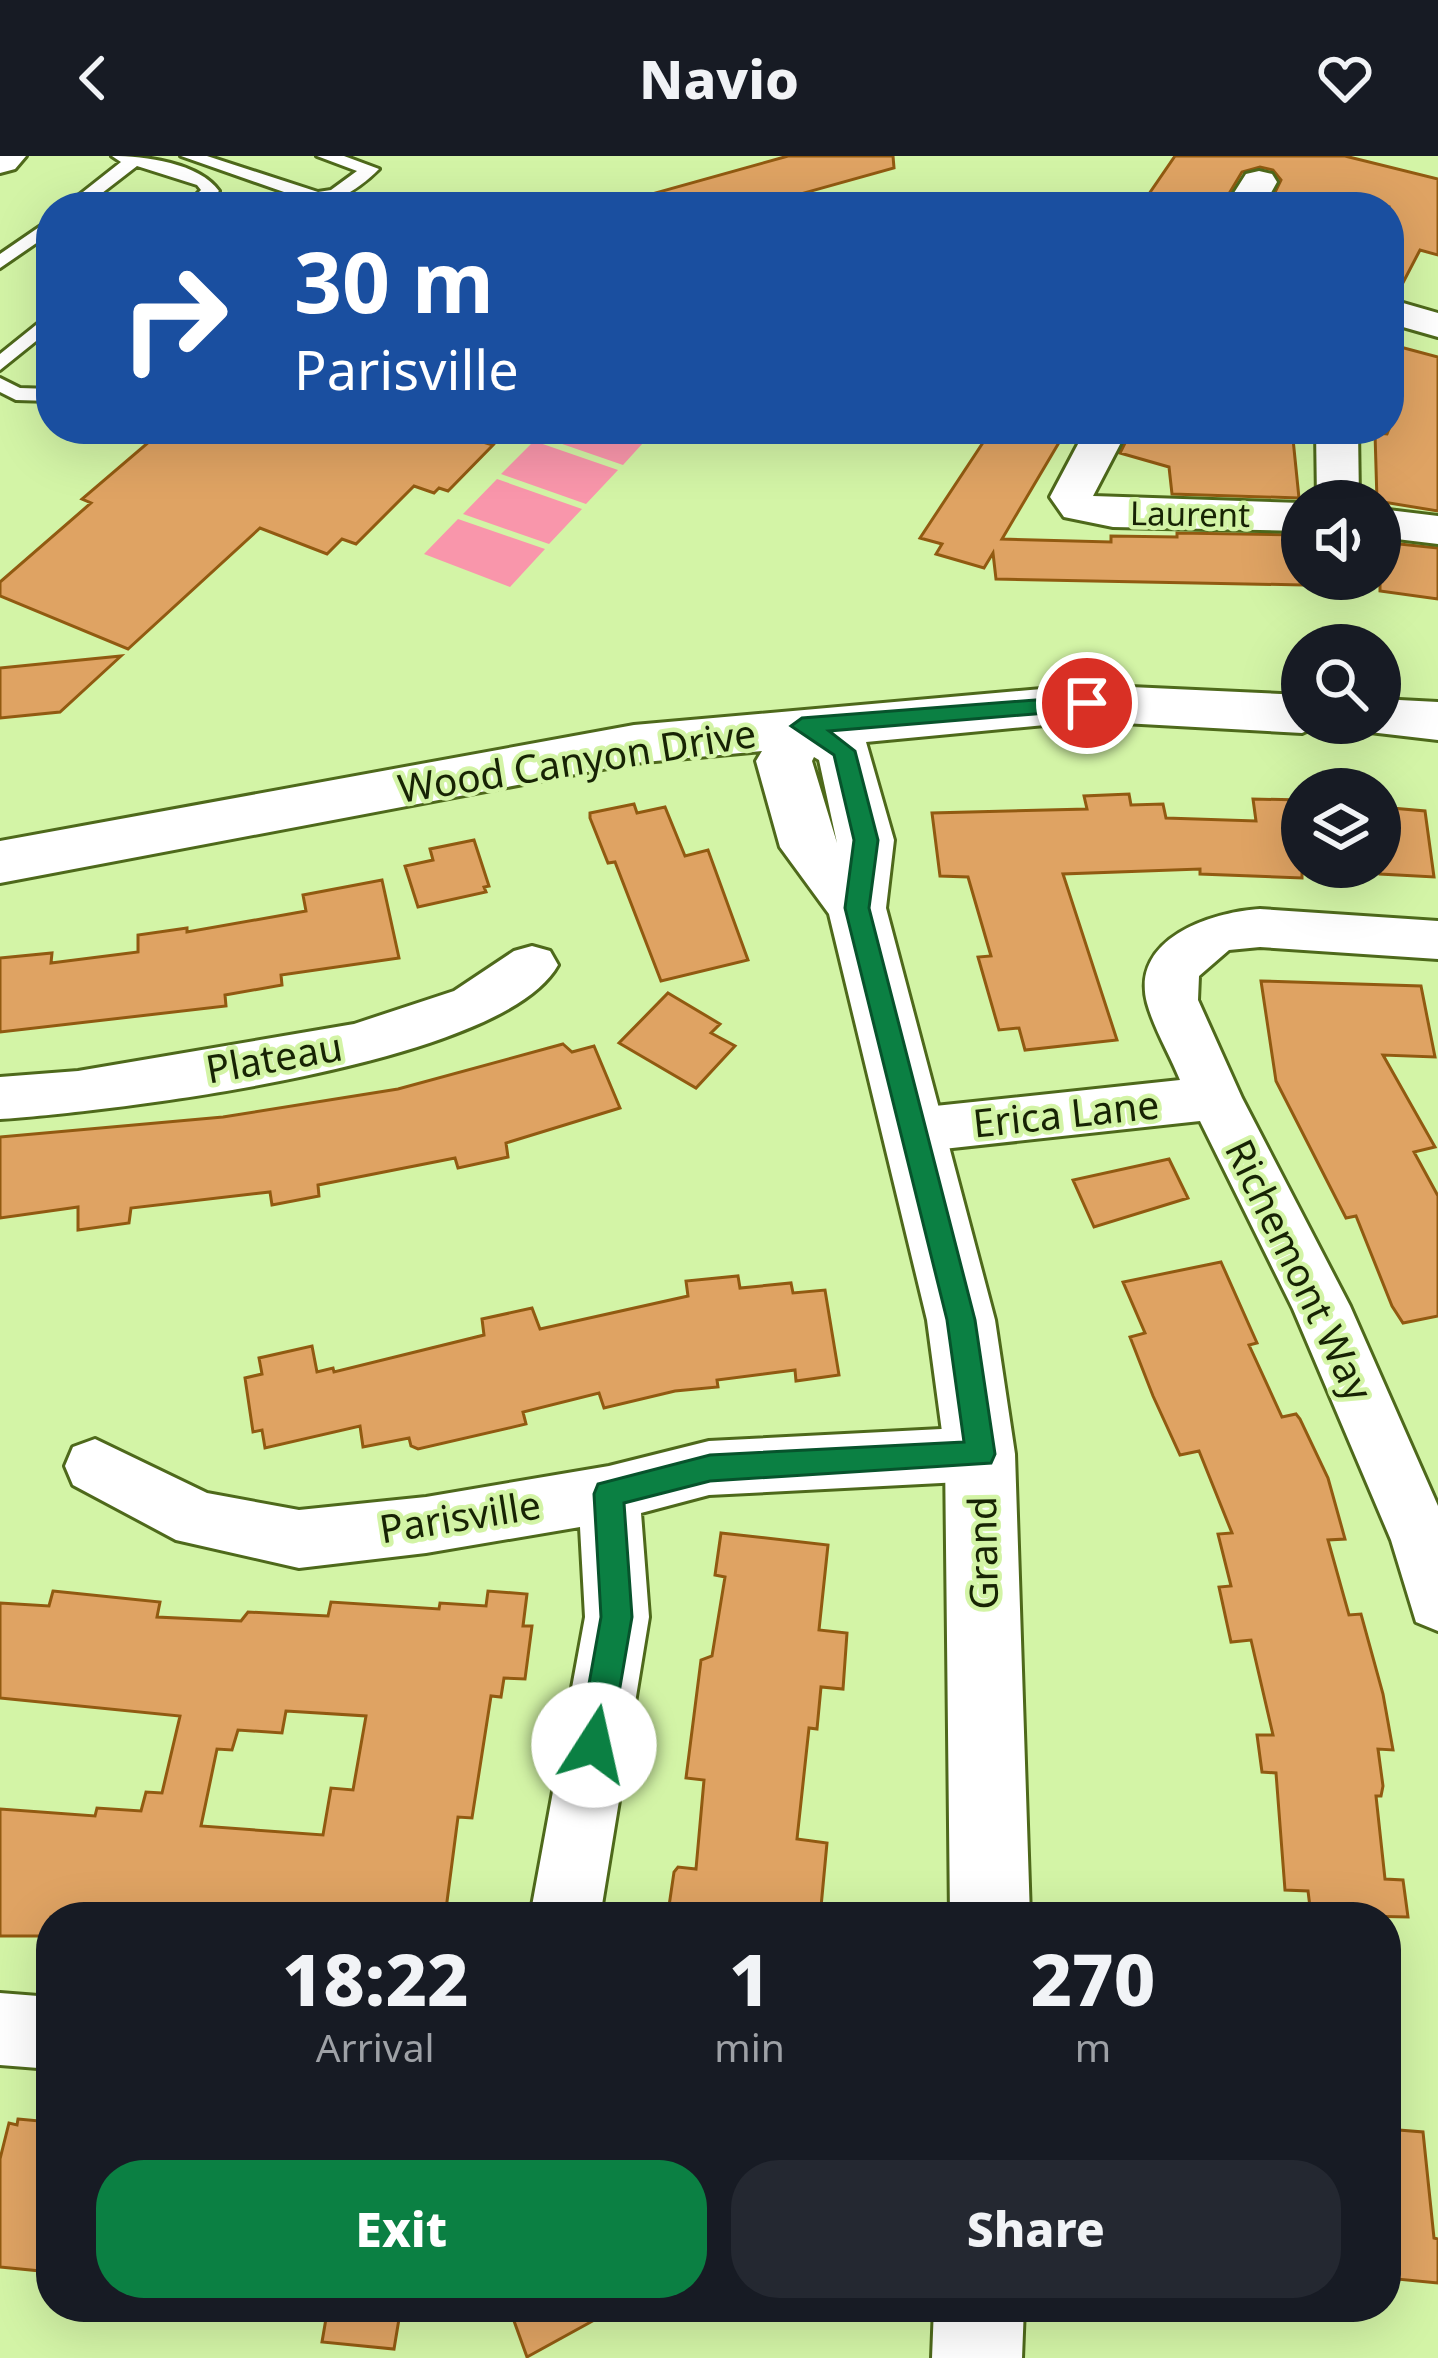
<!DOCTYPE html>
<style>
body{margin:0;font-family:"Noto Sans",sans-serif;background:#242831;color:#f1f3f6;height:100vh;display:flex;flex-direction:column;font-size:45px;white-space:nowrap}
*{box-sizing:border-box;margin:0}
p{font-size:39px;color:#9ea1a6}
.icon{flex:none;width:66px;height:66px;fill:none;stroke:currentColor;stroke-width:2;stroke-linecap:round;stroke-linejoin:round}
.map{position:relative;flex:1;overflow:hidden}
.details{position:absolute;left:36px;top:1746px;width:1365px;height:420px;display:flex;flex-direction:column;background:#171b24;border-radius:48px;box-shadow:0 12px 48px #0002}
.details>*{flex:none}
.banner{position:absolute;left:36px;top:36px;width:1368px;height:252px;border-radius:48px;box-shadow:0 12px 48px #0002;background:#1a4fa0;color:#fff;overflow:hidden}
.buttons{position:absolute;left:1281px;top:324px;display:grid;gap:24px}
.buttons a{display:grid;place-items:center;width:120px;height:120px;border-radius:50%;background:#171b24;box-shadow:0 12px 48px #0002;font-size:60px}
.pin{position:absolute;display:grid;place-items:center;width:102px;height:102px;color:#fff;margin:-51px;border:6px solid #fff;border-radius:50%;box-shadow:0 3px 12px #0007}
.me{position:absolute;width:132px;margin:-66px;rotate:10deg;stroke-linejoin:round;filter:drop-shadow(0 0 9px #0008)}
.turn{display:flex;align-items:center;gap:42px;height:252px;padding:0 60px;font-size:54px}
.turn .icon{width:156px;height:156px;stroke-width:2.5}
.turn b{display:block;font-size:84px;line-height:102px}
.eta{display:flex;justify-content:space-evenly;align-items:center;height:204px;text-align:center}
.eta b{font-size:72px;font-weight:800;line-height:84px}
.primary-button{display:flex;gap:24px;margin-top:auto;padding:24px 60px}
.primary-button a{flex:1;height:138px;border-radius:48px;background:#0b8043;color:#fff;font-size:48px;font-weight:800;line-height:138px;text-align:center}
.primary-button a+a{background:#242831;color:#f1f3f6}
header{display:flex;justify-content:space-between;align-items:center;height:156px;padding:0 60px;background:#171b24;font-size:54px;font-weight:800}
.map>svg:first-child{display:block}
.green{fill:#f996ab}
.building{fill:#dfa363;stroke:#915a11;stroke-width:3;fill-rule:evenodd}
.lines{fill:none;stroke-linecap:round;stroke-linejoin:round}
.service-casing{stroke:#4e691b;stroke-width:6}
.minor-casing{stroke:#4e691b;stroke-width:6}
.tertiary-casing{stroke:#4e691b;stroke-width:6}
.service{fill:#fff;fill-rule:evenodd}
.minor{fill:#fff;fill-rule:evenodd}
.tertiary{fill:#fff;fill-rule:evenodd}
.route{fill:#0b8043;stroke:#07532c;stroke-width:3}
.labels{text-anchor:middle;stroke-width:9;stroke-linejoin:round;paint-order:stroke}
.far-street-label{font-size:33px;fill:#172304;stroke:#d3f4a6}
.street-label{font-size:39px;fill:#172304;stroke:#d3f4a6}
</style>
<header><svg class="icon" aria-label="back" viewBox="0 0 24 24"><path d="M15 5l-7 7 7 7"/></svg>Navio<svg class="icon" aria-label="heart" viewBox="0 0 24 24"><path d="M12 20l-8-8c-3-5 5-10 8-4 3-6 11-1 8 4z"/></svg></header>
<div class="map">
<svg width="1438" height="2202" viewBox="0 0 1438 2202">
<rect width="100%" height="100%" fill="#d3f4a6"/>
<path class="green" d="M546 273H645L653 276 623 309 539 280Z
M534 285 618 314 586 348 501 318Z
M497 323 582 353 549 388 463 358Z
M458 363 545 393 510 431 424 398Z"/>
<path class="building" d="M788 0H893L894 12 754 51H649L648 39Z
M1175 0H1345L1438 23V99L1420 94 1396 140 1389 139V51H1268L1281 24 1273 14 1260 11 1242 16 1221 51H1140Z
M1389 188 1438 201V355L1377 345 1375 277 1387 278 1389 273Z
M164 273H499L486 287 493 289 448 335 439 332 434 337 414 330 356 388 342 383 327 398 260 372 128 493 0 440V426L91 347 82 343Z
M992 273H1067L1002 383 1111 386V380L1177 381V377L1302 379V429L996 423 993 397 984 412 936 398 942 388 920 382Z
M1132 273H1292L1299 342 1172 338 1169 311 1120 297Z
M1380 386 1438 392V443L1380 435Z
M121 500 60 556 0 562V512Z
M1129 638 1131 649 1163 648 1166 662 1256 665 1253 643 1302 644V722L1200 718V713L1063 718 1117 884 1025 894 1019 872 999 874 978 801 991 800 968 721 940 720 932 657 1087 653 1084 640Z
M634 648 637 657 665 651 685 700 708 694 748 804 661 825 615 706 608 707 590 662V657Z
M1380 651 1425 655 1434 721 1380 718Z
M474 684 489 730 484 731 486 736 418 751 405 710 433 704 430 693Z
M382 724 399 802 281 819 282 829 225 839 226 850 0 876V802L52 797 51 807 138 796V779L187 772V776L306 755 303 739Z
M1261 825 1421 830 1435 901 1383 899 1435 991 1414 996 1438 1040V1160L1403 1167 1392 1150 1356 1060 1346 1062 1276 925Z
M668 837 720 868 711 877 735 890 696 932 619 887Z
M563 888 572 896 594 890 620 952 506 987 508 1001 458 1012 455 1002 318 1029 319 1040 272 1049 270 1036 131 1052 129 1067 78 1074V1051L0 1062V981L223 961 398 933Z
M1169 1003 1188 1042 1094 1071 1073 1024Z
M1221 1106 1257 1187 1249 1189 1282 1261 1296 1258 1300 1263 1328 1322 1345 1383 1328 1384 1349 1459 1361 1458 1383 1538 1393 1594 1378 1593 1383 1630 1381 1640H1376L1385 1723 1403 1724 1408 1761 1311 1759 1308 1735 1285 1734 1276 1617 1262 1616 1257 1579H1273L1251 1484 1231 1486 1219 1431 1231 1430 1218 1378 1232 1377 1199 1295 1180 1299 1153 1240 1130 1181 1145 1177 1123 1126Z
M738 1120 740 1132 791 1127 793 1137 825 1134 839 1219 796 1225 795 1214 717 1224 718 1231 675 1235 604 1252 599 1237 523 1256 526 1268 418 1293 411 1290 409 1282 363 1291 360 1270 265 1292 262 1274 253 1276 245 1222 262 1218 259 1202 312 1190 317 1216 333 1212 334 1216 484 1179 482 1163 532 1152 540 1173 688 1140 686 1125Z
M721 1377 828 1389 819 1474 847 1477 843 1533 821 1531 817 1573 809 1572 797 1683 827 1687 821 1751 800 1748 799 1761H672L674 1751 669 1750 674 1716 678 1711 696 1713 704 1624 686 1622 701 1504 712 1500 725 1421 715 1419Z
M53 1435 160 1446 157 1461 241 1465 248 1456 328 1460 331 1446 439 1453 440 1447 486 1450 488 1435 527 1438 523 1470H532L525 1523 504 1522 501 1541 491 1540 472 1662 458 1661 445 1761H51L48 1780H0V1653L95 1660 97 1652 141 1655 146 1636 162 1637 180 1560 0 1542V1447L49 1450ZM286 1555 366 1560 353 1634 331 1632 323 1679 201 1670 217 1593 232 1594 238 1574 282 1577Z
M18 1963 51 1966V2116L0 2111V2003L9 1967 17 1969Z
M1386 1973 1423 1976 1434 2082 1438 2083V2127L1386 2122Z
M328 2151H401L394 2193 322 2186Z
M509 2151H618L527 2201Z"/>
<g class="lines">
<defs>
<path id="service" d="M112 0C145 0 199 7 219 35L203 51H184L201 34 197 29 137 10 84 51H64L121 6Z
M181 0H207L318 36 331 34 357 15 317 0H344L379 13C355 37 329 51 296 51L304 43Z
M51 63V77L0 112V98Z
M51 157V173L0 214V198Z
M0 222 20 232 51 233V245L16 244 0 236Z"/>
<path id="minor" d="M1259 15 1272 18 1277 26 1263 51H1225L1246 18Z
M1389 143 1438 157V181L1389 167Z
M1086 273H1128L1093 340 1302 347V375L1113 371 1064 361 1050 341Z
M1316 273H1358L1359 345H1317Z
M1380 353 1438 360V388L1380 381Z
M1260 753 1438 765V803L1260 791 1229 794 1199 820 1198 844 1242 942 1350 1150 1438 1350V1475L1416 1466 1391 1384 1293 1153 1200 965 916 996 897 990 889 974 897 958 916 952 1180 924C1170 899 1154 873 1147 847 1130 782 1212 756 1260 753Z
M532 790 550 795 558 809C502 910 113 955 0 963V921L78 915 354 868 454 835 514 795Z
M980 1271 1001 1279 1010 1298 1001 1317 980 1325 709 1339 641 1357 649 1461 600 1761H530L585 1461 580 1371 426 1397 299 1412 176 1384 73 1329 65 1310 73 1291 95 1283 207 1337 299 1354 426 1341 609 1310 709 1285Z
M0 1837 51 1841V1913L0 1909Z"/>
<path id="tertiary" d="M0 0H26L15 13 0 17Z
M1087 529 1302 539V567H1324L1302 577 1087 565 866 586 894 684 886 752 995 1164 1015 1298 1030 1761H950L945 1298 927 1164 829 758 780 691 756 605 762 595 634 607 0 727V685L634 569ZM814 601 819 604 837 687 812 605Z
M1380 543 1438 546V584L1361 575 1356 567H1380Z
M934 2151H1024L1022 2202H932Z"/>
</defs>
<use href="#service" class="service-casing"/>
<use href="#minor" class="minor-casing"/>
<use href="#tertiary" class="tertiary-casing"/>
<use href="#service" class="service"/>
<use href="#minor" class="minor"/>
<use href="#tertiary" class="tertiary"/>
</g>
<path class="route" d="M1087 540 1095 542V553L829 575 855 595 878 684 869 752 975 1164 995 1298 991 1307 710 1325 624 1347 632 1461 610 1589 606 1600 594 1605 583 1600 578 1589 601 1461 594 1338 598 1328 710 1299 964 1286 947 1164 845 752 854 684 834 599 791 570 802 562Z"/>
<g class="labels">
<g class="far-street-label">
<text transform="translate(1190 358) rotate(1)" y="12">Laurent</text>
</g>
<g class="street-label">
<text transform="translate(577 605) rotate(-9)" y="14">Wood Canyon Drive</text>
<text transform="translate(274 902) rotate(-10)" y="14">Plateau</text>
<text transform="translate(1066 958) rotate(-6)" y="14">Erica Lane</text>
<text transform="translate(1299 1114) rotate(64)" y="14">Richemont Way</text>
<text transform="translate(460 1361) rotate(-9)" y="14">Parisville</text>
<text transform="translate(983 1397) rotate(-91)" y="14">Grand</text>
</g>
</g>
</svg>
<div class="buttons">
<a><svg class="icon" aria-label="sound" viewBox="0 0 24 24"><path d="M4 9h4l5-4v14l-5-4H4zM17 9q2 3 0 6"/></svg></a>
<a><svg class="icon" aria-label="search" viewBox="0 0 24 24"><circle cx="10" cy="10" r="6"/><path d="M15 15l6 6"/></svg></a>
<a><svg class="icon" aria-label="layers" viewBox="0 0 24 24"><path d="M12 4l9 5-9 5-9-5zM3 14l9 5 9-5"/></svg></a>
</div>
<div class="pin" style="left:1087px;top:547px;background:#d93025"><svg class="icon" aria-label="arrive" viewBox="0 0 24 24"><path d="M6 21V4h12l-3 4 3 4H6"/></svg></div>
<svg class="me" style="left:594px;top:1589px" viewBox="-20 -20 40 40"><circle r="19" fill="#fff"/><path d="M0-13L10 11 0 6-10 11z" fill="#0b8043"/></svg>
<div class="banner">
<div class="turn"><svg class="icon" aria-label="right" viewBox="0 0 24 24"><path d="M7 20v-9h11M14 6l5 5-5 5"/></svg><div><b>30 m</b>Parisville</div></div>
</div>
<section class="details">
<div class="eta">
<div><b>18:22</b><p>Arrival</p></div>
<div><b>1</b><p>min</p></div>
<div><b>270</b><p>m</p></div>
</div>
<div class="primary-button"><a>Exit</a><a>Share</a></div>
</section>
</div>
